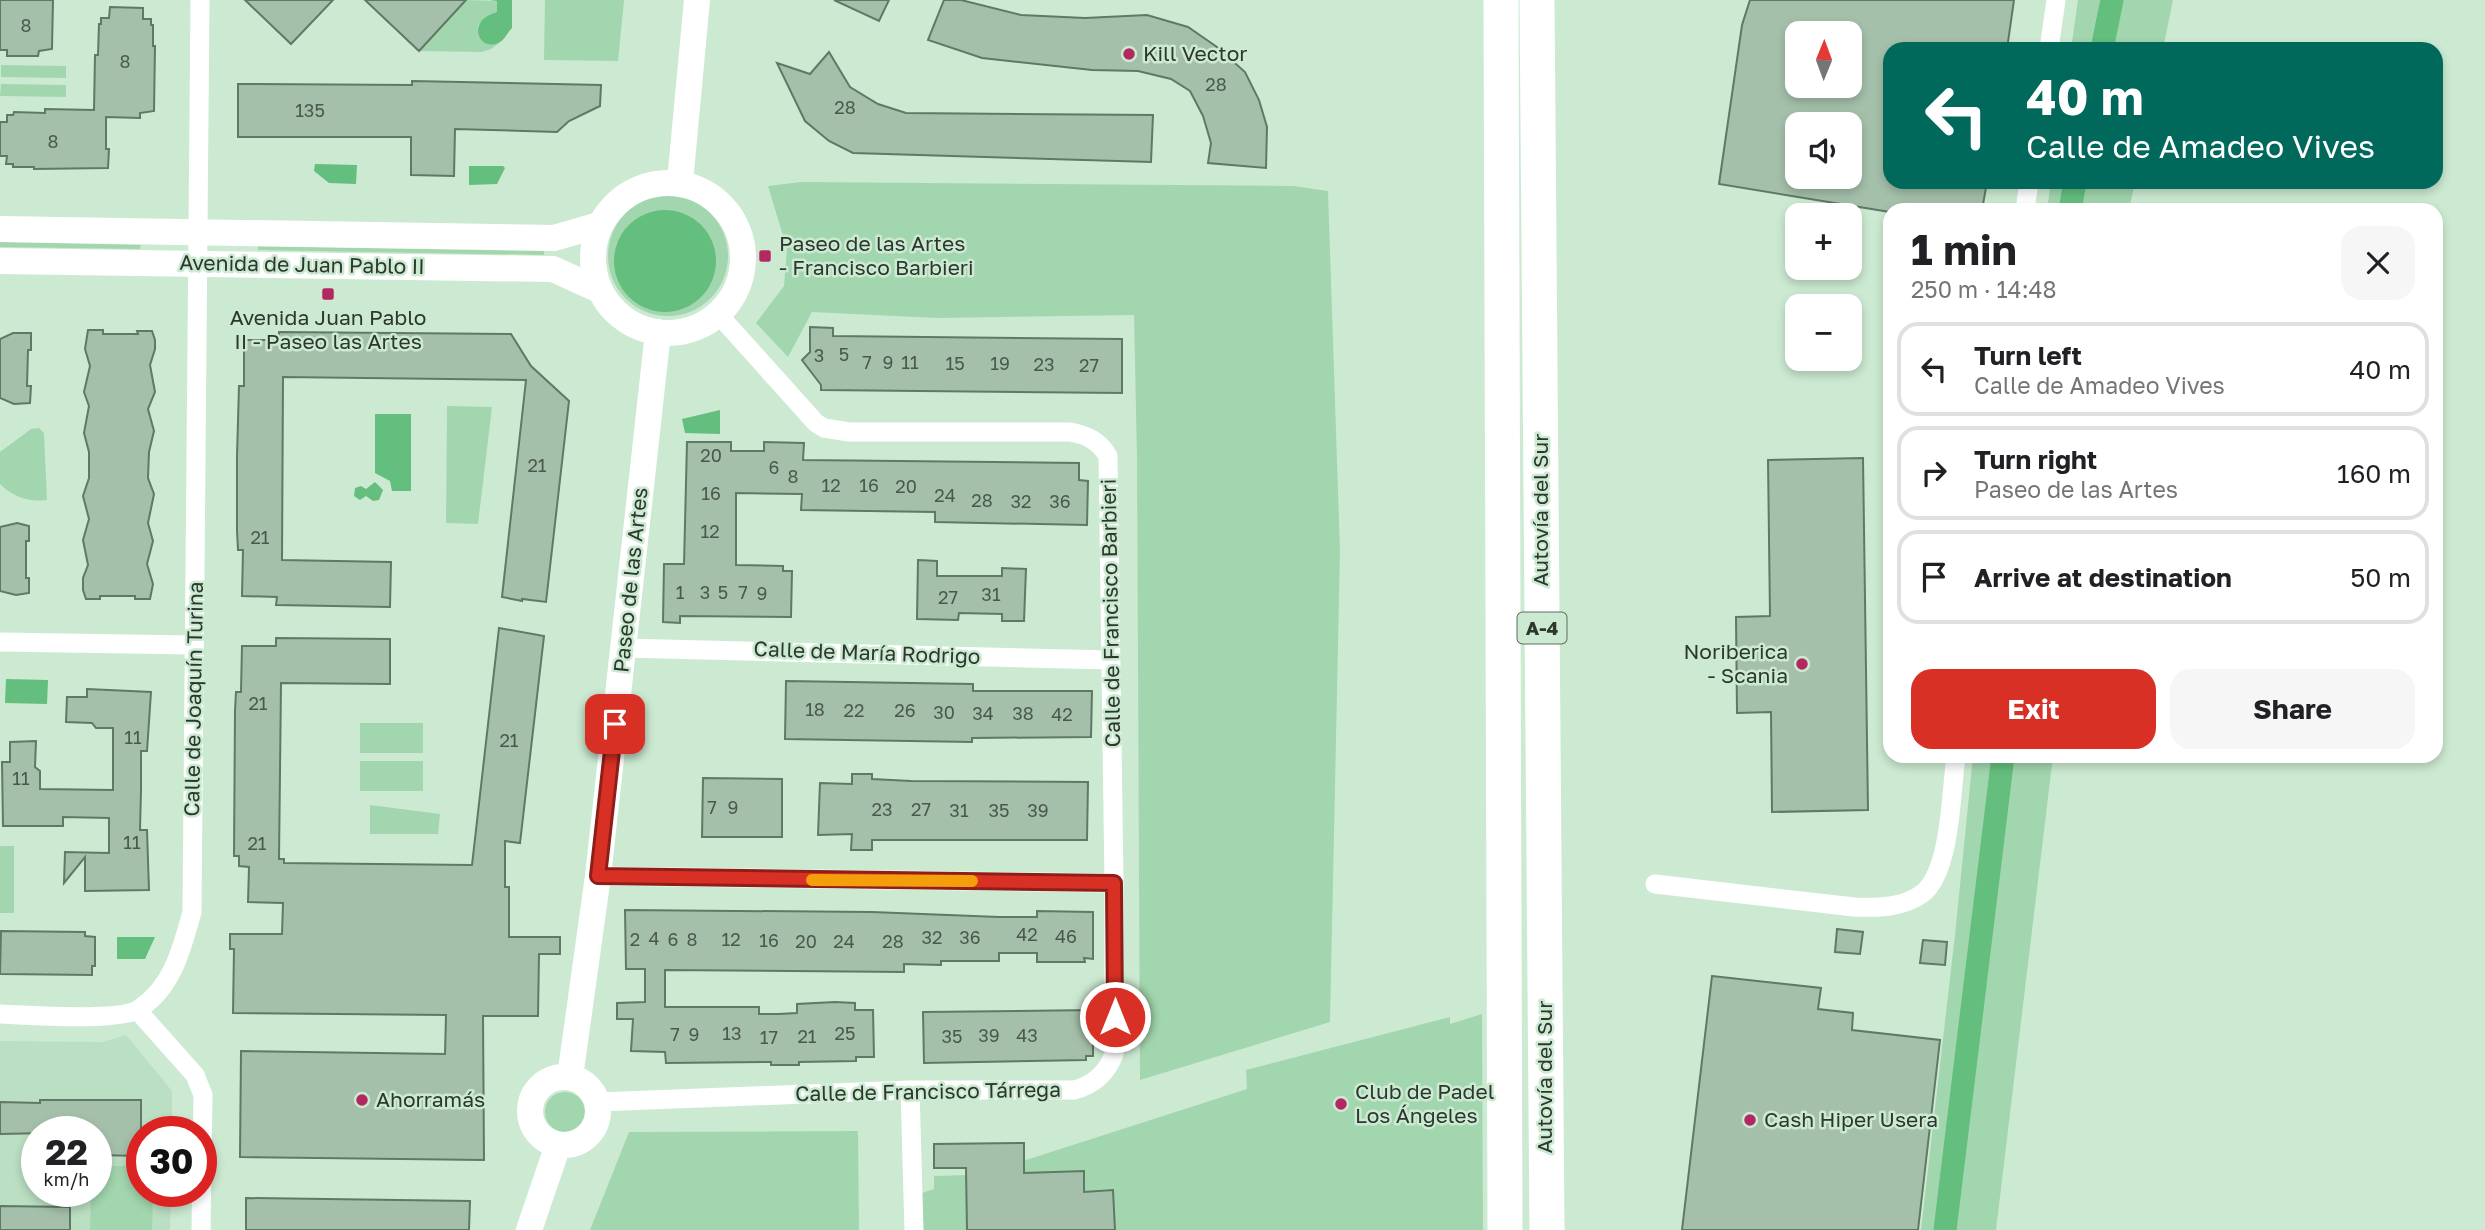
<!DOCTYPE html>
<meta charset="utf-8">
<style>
body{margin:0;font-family:"Golos Text",sans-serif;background:#f6f6f6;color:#202124;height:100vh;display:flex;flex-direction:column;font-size:26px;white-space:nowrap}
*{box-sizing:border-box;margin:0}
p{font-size:23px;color:#757577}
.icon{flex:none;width:38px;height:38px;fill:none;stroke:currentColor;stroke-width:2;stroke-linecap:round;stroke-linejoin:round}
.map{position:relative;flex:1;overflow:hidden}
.panel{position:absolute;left:1883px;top:203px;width:560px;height:560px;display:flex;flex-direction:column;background:#fff;border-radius:21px;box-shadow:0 4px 10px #0003}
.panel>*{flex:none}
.hud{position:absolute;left:1883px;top:42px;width:560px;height:147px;border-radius:21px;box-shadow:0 4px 10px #0003;background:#00695c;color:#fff;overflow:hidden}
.needle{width:46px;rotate:1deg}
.tools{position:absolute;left:1785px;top:21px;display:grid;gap:14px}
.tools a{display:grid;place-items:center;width:77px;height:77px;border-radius:14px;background:#fff;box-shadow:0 4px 10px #0003;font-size:35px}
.speed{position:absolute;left:21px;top:1116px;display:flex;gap:14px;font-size:35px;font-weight:700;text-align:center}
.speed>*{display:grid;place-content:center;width:91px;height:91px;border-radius:50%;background:#fff;box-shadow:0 4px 10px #0003;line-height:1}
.speed small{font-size:18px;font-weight:400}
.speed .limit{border:10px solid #d22;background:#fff;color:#111}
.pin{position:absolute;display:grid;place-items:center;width:60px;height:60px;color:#fff;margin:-30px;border-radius:14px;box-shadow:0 4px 10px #0006}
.me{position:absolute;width:77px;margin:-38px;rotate:0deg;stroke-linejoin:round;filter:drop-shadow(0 0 5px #0008)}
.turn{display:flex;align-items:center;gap:24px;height:147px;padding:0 28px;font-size:32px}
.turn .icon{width:91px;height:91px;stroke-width:2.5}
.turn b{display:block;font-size:49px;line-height:60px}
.round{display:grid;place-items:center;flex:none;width:74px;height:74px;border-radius:21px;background:#f6f6f6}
.headline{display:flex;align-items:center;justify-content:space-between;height:119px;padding:0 28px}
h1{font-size:42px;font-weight:700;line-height:52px}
.cta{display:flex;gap:14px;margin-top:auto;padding:14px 28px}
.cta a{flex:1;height:80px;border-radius:21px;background:#d93025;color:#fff;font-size:28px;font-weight:700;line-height:80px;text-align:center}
.cta a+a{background:#f6f6f6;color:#202124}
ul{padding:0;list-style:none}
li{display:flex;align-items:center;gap:21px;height:94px;margin:0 14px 10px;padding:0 14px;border:4px solid #e0e0e0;border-radius:21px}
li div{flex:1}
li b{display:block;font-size:26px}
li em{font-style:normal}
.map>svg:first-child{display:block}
.built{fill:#bbdfc2;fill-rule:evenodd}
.green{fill:#a2d6ae}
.water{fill:#64be7d}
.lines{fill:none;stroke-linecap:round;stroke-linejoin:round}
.canal{stroke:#64be7d;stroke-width:23}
.building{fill:#a4c0aa;stroke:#5f7964;stroke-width:2;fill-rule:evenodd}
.street{stroke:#fff;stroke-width:19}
.secondary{stroke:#fff;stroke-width:26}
.highway{stroke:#fff;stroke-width:35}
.route-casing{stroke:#8d1f18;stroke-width:18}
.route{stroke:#d93025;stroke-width:12}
.slow{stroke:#f59e0b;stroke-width:12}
.poi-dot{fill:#b42862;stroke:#ccead2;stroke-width:2.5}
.labels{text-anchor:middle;stroke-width:5;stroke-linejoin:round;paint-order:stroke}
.number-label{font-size:18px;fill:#4a594d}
.shield{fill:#ccead2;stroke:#5c6d5f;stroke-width:2}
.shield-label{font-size:19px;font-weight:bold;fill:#2c372e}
.poi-label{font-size:21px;fill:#2c372e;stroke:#ccead2;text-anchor:start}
.street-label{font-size:21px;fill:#2c372e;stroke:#ccead2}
</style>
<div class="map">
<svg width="2485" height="1230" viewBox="0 0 2485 1230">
<rect width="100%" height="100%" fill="#ccead2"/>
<path class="built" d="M126 1035 172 1091V1132H142V1192H171L170 1230H0V1041L103 1042ZM37 1132H96V1192H37Z"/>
<path class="green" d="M466 0 497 1V12L490 14 478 25C476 39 486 45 499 43L491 49 482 52 419 51Z
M545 0H624L618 61 544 60Z
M2078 0H2173L2163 49H2071Z
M1 65 66 66V78L1 77Z
M1 84 66 85V97L0 96Z
M801 182 1293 186 1328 191 1340 551 1330 1022 1140 1080 1137 457 1134 315 937 318 812 312 788 357 756 323 784 286 787 249 768 186Z
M2051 182H2135L2129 210H2047Z
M608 256a60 60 0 1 1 120 0a60 60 0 1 1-120 0Z
M0 242 141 245 140 249 0 247Z
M258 246 544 251V255L258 250Z
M447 406 492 407 478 524 446 523Z
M39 428 44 433 47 500C28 502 13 497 0 484V452L31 429Z
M360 723H423V753H360Z
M1973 756H2053L1996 1230H1921L1955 935Z
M360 761H423V791H360Z
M370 805 440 814 438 834H370Z
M0 846H14V913H0Z
M1482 1014 1483 1230H920L919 1194 934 1189V1176L966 1175 967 1179 1247 1089 1246 1070 1450 1017V1024Z
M545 1112a20 20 0 1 1 40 0a20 20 0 1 1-40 0Z
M858 1131 859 1230H590L629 1132Z
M96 1166H142V1192H153L152 1230H90L91 1192H96Z"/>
<path class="water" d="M490 0H512V28C508 32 505 39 500 42 480 54 464 21 497 12V1Z
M315 164 357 165 356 184 329 183 314 171Z
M469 166H503L505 168 497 184 469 185Z
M614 261a51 51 0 1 1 102 0a51 51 0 1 1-102 0Z
M720 410V434L685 433 682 419Z
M375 414H411V491H392L390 481 375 473Z
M375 482 383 490 379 500 373 501 366 496 360 500 354 496 355 488 361 486 366 489Z
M6 679 48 680 47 704 5 703Z
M117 937H155L145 959H117Z"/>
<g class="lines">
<path class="canal" d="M2102 49 2112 0
M2070 210 2075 182
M1945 1230 2003 756"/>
</g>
<path class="building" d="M0 0H53L52 49 39 51 38 56H7V50H0Z
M245 0H333L291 44Z
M365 0H466L419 51Z
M834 0H889L879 21Z
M944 0H961L1021 15 1085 18 1147 15 1188 27 1217 47 1245 72 1259 100 1267 127 1266 168 1208 163 1211 143 1203 116 1190 91 1171 79 1138 71 1092 70 982 58 928 40Z
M1750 0H2014L2007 49H1890V182H1987L1982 210H1890V212L1719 184 1742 25ZM1797 33H1850V86H1797ZM1797 124H1850V177H1797Z
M110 7 143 8V19H151V25H153V46H155L154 111 140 113V118L106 117V149H109L108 168 34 169V167H13V164H6L7 156H0V122H7V115H13L14 112 45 113V109L94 110 95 55H98L99 24H101V18H109Z
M829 52 850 87 878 104 906 113 1153 115 1151 162 853 153 829 141 805 121 777 63 810 74Z
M412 81 601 85 600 106 569 121 557 132 455 129 454 176 411 175V137H238V84L412 85Z
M810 327 833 328V336L1122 339V393L821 390V385L802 360 810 352Z
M88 330H103V334H138L137 331H152L155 340V349L150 365 155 392 148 409 154 431 149 452 148 478 154 494 148 523 153 541 147 564 153 584 150 599H135V596H100V599H86L83 590V578L88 565 83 540 89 519 83 496 89 478V452L84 433 89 406 84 392 90 366 85 349Z
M279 332 511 334 531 366 569 401 546 602 522 599V601L502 597 526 380 283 377 282 560 391 562 390 607 276 605 277 597 242 596 243 550H238L237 531V456L239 386H244V340H279Z
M13 333H31V350H28L27 386H31L30 403 14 404 0 398V339Z
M687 442H731V451H764V442L804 443 803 460 1079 463V480L1088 481 1087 525 935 522V512L801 510 802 494 736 493V565L783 566V571H792L791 617 680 616V623L663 622 664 564H684Z
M1863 458 1868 810 1772 812 1771 712 1737 713 1736 617 1770 616 1768 460Z
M17 523 29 526V541H26V578H29V593L16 595 0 591V527Z
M918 560 937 561V576H1002V568L1026 569 1024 621H1002V614L959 613 958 620 917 619Z
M499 628 544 636 520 843 505 841V887H509V937H560V954H539L538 1016H483L484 1160 240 1157 241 1051 445 1054 446 1015 233 1013 234 949H230V934H282L283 903 248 902 249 867 239 866V856H234L235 711 236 692H241L242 646H276V638L390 639V684L281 683 279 859H284V863L472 865Z
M786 681 973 684V691H1092L1091 737 972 738V742L785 739Z
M87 689 151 692 147 751H141V790L140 830H147L149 890 85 891V857L64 883 65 852 109 853V818L63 817V826H3L2 762H10V742L36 741 35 767 40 771V789L113 790V728H96L92 723 66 722 67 697H87Z
M852 774H872V779L911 781 1088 782 1087 840H872V850H851L852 834 818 835 820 783 852 784Z
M703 778 782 779V837H702Z
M625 910 872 912 999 917H1037V911L1093 912V959L1084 958 1085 962H1037V953H999V961H941V965L904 964V972L665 970V1007H759V1014H778L797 1013V1004L835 1002 855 1003V1010H873L874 1057H856V1061L799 1062V1065H771V1062L666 1063 665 1052 631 1051 633 1019H617V1003L645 1002V969H626Z
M1837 929 1863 932 1860 954 1835 952Z
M1 931 85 932V936L95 937V966H92V975L0 974Z
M1923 940 1947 942 1945 965 1920 963Z
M1712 976 1821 988 1818 1009 1853 1013 1852 1030 1940 1040 1918 1230H1682Z
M1094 1010 1095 1044H1093V1056H1086V1060L924 1063 923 1012Z
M40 1100H141V1156L96 1155V1132L0 1134V1102L40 1103Z
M1024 1143V1173L1084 1171V1192L1113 1190 1115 1230H967L966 1168H934V1144Z
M246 1198 470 1201 469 1230H246Z
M0 1206 70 1207V1230H0Z"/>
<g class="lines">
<path class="street" d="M2049 49 2056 0
M2025 210 2029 182
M0 642 193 645
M624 648 1111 660
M598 876 1114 883
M1655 884 1854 907C1878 908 1903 908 1923 893 1951 870 1951 791 1956 756
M138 1011 195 1075 203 1095 201 1230
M0 1014C27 1015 120 1022 139 1009 173 987 182 948 192 912L200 0
M910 1090 914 1230
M598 1102 910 1090H1074C1094 1085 1107 1073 1114 1054V883L1108 456C1099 441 1087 435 1070 432H849L824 428 816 423 718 314"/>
<path class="secondary" d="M680 182 697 0
M593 258a75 75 0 1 1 150 0a75 75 0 1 1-150 0Z
M0 229 554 238 599 225
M0 261 553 269 599 290
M570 1077 598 876 658 332
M530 1111a34 34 0 1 1 68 0a34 34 0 1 1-68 0Z
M529 1230 558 1145"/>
<path class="highway" d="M1501 0 1505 1230
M1537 0 1547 1230"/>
</g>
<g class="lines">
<defs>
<path id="route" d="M615 724 598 876 1114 883 1115 1017"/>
</defs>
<use href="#route" class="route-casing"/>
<use href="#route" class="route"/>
<path class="slow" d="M812 880 972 881"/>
</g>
<g class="poi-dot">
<circle cx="1129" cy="54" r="7"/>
<rect x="758" y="249" width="14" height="14" rx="3.5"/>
<rect x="321" y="287" width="14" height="14" rx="3.5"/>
<circle cx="1802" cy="664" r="7"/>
<circle cx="362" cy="1100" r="7"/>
<circle cx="1341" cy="1104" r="7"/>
<circle cx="1750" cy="1120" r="7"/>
</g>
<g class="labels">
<g class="number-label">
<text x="26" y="32">8</text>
<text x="125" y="68">8</text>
<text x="1216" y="91">28</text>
<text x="845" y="114">28</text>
<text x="310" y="117">135</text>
<text x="53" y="148">8</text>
<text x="844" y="361">5</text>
<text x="819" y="362">3</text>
<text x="867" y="369">7</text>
<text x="888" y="369">9</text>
<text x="910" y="369">11</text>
<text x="955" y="370">15</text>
<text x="1000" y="370">19</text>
<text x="1044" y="371">23</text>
<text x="1089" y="372">27</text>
<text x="711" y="462">20</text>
<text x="537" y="472">21</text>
<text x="774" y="474">6</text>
<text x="793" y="483">8</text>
<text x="831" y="492">12</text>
<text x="869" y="492">16</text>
<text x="906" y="493">20</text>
<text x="711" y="500">16</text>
<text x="945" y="502">24</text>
<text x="982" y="507">28</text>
<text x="1021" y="508">32</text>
<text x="1060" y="508">36</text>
<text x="710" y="538">12</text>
<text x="260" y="544">21</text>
<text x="680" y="599">1</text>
<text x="705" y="599">3</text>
<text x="723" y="599">5</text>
<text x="743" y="599">7</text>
<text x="762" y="600">9</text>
<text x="991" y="601">31</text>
<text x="948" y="604">27</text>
<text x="258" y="710">21</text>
<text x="815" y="716">18</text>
<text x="854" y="717">22</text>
<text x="905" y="717">26</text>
<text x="944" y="719">30</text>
<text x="983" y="720">34</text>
<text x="1023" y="720">38</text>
<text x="1062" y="721">42</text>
<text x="133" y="744">11</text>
<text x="509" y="747">21</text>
<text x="21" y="785">11</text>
<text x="712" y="814">7</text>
<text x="733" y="814">9</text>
<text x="882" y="816">23</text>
<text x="921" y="816">27</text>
<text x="959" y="817">31</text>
<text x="999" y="817">35</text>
<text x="1038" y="817">39</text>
<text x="132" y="849">11</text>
<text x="257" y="850">21</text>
<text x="1027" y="941">42</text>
<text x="1066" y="943">46</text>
<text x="932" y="944">32</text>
<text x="970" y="944">36</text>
<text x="654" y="945">4</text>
<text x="635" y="946">2</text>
<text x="673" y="946">6</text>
<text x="692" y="946">8</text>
<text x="731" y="946">12</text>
<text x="769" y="947">16</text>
<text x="806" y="948">20</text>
<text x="844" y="948">24</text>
<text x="893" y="948">28</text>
<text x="732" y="1040">13</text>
<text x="845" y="1040">25</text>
<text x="675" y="1041">7</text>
<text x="694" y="1041">9</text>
<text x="989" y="1042">39</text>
<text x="1027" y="1042">43</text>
<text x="807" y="1043">21</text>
<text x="952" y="1043">35</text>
<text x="769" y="1044">17</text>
</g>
<rect class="shield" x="1517.5" y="612.5" width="49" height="31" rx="5"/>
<g class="shield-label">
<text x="1542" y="635">A-4</text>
</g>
<g class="poi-label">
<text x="1143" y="61">Kill Vector</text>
<text x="779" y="251">Paseo de las Artes<tspan x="779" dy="24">- Francisco Barbieri</tspan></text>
<text x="328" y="325" text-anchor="middle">Avenida Juan Pablo<tspan x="328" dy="24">II - Paseo las Artes</tspan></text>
<text x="1788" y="659" text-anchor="end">Noriberica<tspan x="1788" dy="24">- Scania</tspan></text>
<text x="1355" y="1099">Club de Padel<tspan x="1355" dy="24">Los Ángeles</tspan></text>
<text x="376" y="1107">Ahorramás</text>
<text x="1764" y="1127">Cash Hiper Usera</text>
</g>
<g class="street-label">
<text transform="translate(302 265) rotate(1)" y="7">Avenida de Juan Pablo II</text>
<text transform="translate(1541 510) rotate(-90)" y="7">Autovía del Sur</text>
<text transform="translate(631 580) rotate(-84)" y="7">Paseo de las Artes</text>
<text transform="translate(1111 613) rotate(-91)" y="7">Calle de Francisco Barbieri</text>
<text transform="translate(867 653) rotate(2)" y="7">Calle de María Rodrigo</text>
<text transform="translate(194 699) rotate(-89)" y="7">Calle de Joaquín Turina</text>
<text transform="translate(1545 1077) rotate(-90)" y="7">Autovía del Sur</text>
<text transform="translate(928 1092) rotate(-1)" y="7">Calle de Francisco Tárrega</text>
</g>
</g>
</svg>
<div class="tools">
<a><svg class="needle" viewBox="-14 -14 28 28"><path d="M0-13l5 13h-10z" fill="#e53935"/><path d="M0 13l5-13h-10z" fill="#757577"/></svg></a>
<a><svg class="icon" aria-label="sound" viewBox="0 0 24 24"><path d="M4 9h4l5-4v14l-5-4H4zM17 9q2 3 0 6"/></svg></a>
<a>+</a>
<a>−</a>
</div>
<div class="speed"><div>22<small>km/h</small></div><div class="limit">30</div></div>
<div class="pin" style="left:615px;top:724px;background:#d93025"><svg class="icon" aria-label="arrive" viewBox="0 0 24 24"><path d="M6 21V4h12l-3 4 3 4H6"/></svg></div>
<svg class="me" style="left:1115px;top:1017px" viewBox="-20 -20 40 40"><circle r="17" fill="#d93025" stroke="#fff" stroke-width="3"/><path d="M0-11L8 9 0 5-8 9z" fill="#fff"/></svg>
<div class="hud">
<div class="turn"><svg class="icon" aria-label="left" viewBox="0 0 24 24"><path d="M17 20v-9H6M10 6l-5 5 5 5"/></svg><div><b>40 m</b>Calle de Amadeo Vives</div></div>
</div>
<section class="panel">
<div class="headline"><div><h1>1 min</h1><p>250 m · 14:48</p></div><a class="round"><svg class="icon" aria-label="close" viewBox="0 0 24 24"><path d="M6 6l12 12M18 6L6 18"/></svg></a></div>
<ul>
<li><svg class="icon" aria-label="left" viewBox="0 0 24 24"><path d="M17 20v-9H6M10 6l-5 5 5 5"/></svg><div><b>Turn left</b><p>Calle de Amadeo Vives</p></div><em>40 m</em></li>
<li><svg class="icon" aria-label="right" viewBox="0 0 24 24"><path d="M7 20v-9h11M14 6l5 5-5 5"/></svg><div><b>Turn right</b><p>Paseo de las Artes</p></div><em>160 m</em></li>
<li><svg class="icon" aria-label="arrive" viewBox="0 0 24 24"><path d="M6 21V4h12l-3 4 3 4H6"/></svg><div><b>Arrive at destination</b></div><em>50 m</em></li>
</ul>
<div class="cta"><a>Exit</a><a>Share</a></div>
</section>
</div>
